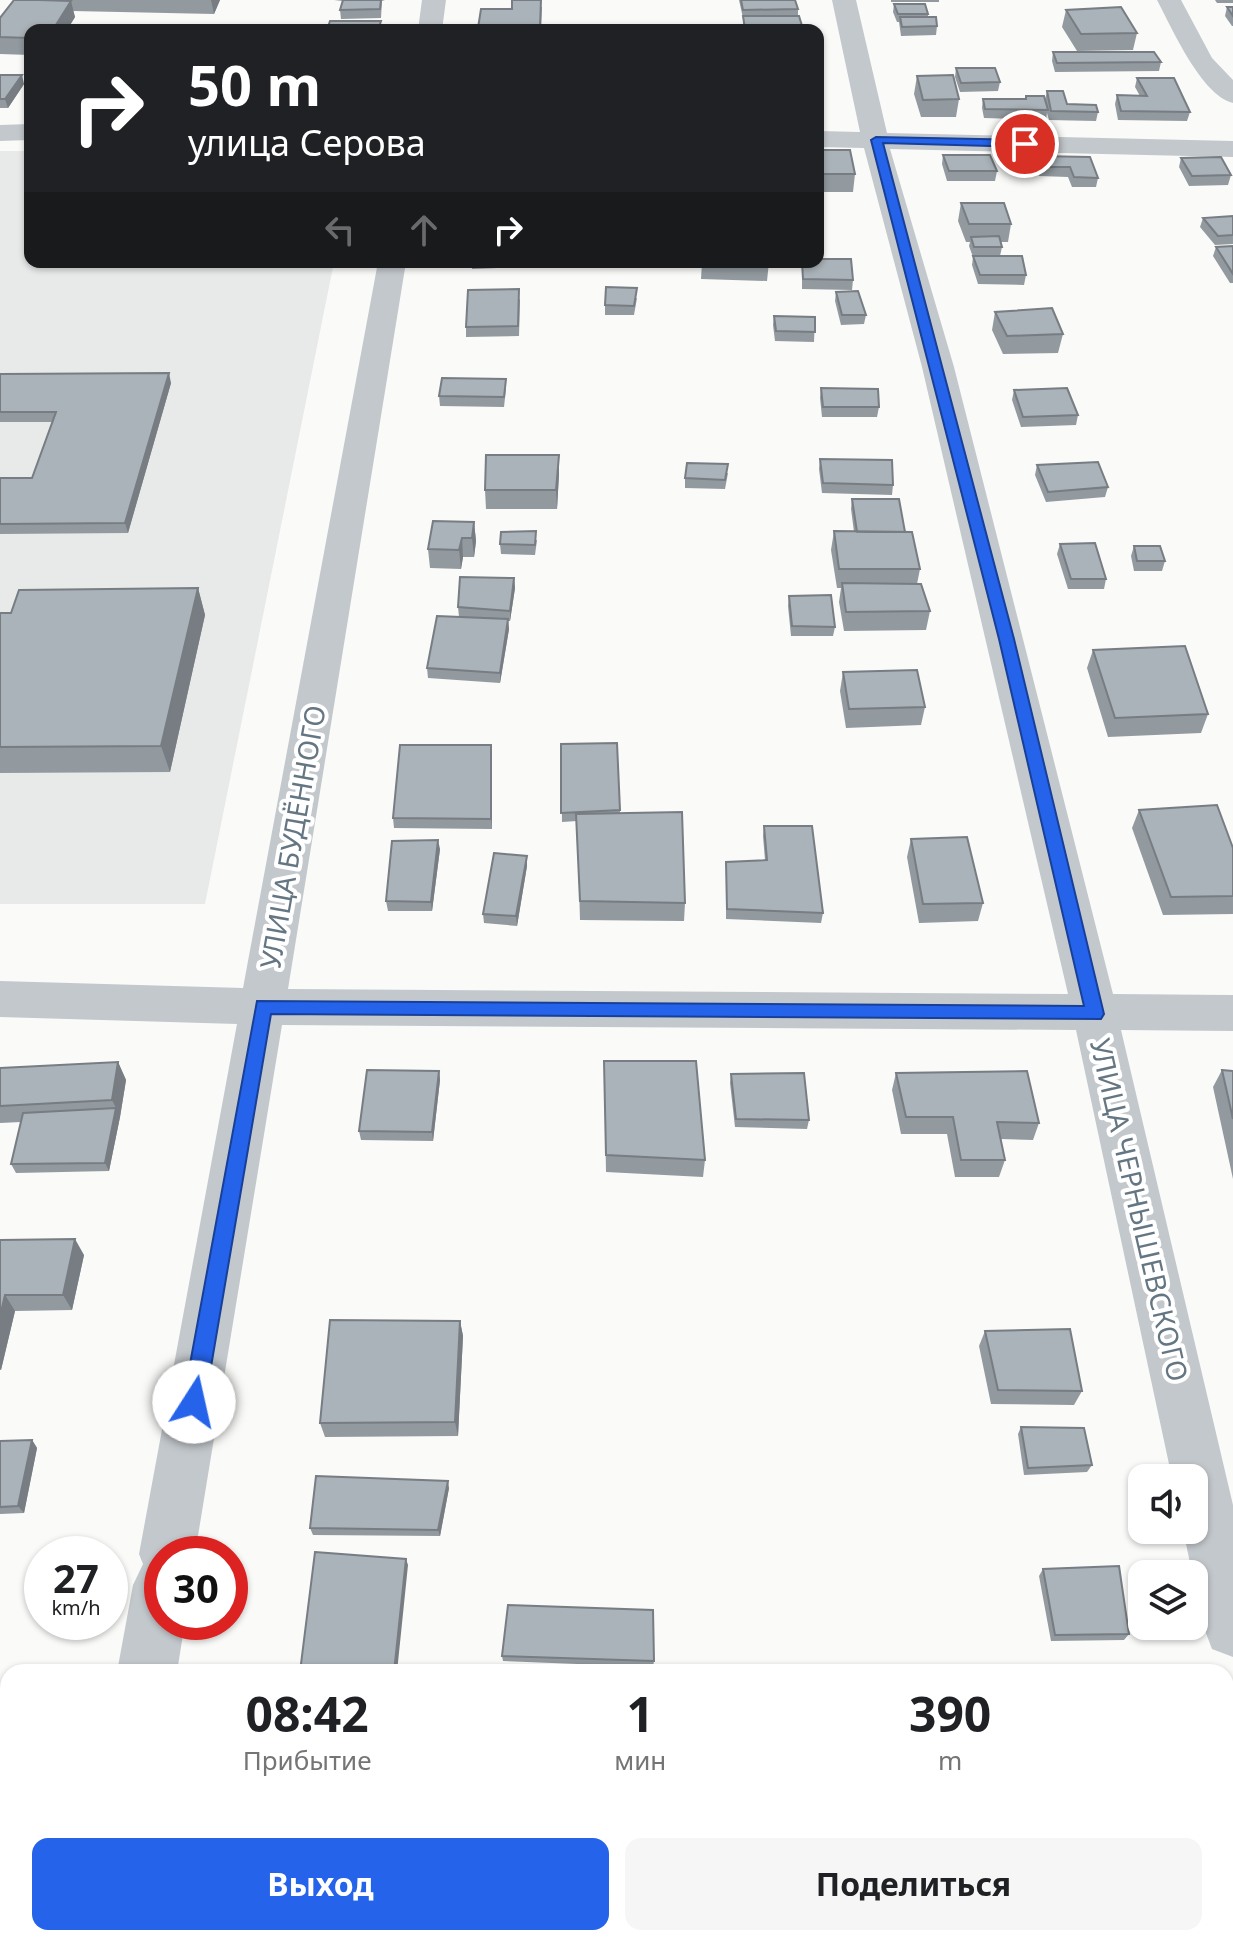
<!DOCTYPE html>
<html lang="ru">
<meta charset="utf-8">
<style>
body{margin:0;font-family:"Noto Sans",sans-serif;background:#f6f6f6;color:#202124;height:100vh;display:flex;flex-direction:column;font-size:30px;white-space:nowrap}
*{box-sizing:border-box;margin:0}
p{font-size:26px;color:#757577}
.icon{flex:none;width:44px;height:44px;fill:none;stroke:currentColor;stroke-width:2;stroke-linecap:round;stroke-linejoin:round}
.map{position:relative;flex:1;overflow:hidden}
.details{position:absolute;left:0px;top:1664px;width:1234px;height:282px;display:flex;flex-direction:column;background:#fff;border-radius:24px 24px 0 0;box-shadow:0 2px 6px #0004}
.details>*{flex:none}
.hud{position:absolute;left:24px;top:24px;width:800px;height:244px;border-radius:16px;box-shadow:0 2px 6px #0004;background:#202124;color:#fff;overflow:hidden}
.buttons{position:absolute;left:1128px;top:1464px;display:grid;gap:16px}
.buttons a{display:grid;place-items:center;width:80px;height:80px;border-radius:16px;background:#fff;box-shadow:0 2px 6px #0004;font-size:40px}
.speed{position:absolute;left:24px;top:1536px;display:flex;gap:16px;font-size:40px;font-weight:700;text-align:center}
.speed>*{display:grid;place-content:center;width:104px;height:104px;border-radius:50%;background:#fff;box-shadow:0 2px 6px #0004;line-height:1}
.speed small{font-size:20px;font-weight:400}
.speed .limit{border:12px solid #d22;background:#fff;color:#111}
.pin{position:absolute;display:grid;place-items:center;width:68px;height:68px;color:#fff;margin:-34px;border:4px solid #fff;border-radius:50%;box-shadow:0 2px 8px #0007}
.me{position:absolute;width:88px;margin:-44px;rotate:10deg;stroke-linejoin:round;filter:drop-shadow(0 0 6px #0008)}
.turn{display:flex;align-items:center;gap:28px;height:168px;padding:0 32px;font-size:36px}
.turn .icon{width:104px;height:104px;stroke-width:2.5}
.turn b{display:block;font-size:56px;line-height:68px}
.lanes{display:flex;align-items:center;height:76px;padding:0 32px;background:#0003;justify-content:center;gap:40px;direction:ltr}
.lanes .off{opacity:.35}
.eta{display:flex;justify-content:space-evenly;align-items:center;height:136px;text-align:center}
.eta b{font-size:48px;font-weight:700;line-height:56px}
.action{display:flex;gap:16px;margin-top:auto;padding:16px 32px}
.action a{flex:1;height:92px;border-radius:16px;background:#2563eb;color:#fff;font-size:32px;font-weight:700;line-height:92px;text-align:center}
.action a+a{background:#f6f6f6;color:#202124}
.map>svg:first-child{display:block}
.built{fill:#e8e9e9}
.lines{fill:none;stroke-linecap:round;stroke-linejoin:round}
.minor{fill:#c3c8cc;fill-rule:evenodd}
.wall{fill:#929a9f}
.shaded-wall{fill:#777d82}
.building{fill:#aab3b9;stroke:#777d82;stroke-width:2}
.route{fill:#2563eb;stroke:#184099;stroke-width:2}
.labels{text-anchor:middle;stroke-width:8;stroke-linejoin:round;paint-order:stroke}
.street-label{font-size:28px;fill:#657683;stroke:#fff}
</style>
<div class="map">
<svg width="1233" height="1945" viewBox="0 0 1233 1945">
<rect width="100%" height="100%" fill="#fafaf8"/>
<path class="built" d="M0 151H30V262H334L205 904H0Z"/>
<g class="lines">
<path class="minor" d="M422 0H446L442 30H418Z
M832 0H856L887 133 1233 141V157L890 149 954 367 1113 994 1233 995V1031L1121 1030 1233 1505V1657L1212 1649 1204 1628 1183 1530H1194V1478H1172L1076 1030 282 1025 195 1554H162V1622H185L177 1672H117L133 1585 143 1564 139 1554 237 1024 0 1017V981L243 988 378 262H406L288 989 1068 994 922 367 864 148 818 147V131L860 132Z
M1157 0H1181L1212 58 1233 80V103C1201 95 1172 28 1157 0Z
M30 124V140L0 141V125Z
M68 1938H132L131 1945H67Z"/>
</g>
<path class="wall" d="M14 0H220L214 14 73 11 75 17 67 30H30V55L0 54V18Z
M334 0H385L382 1 381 18 341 19 340 10 343 1Z
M739 0H795L798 9V16L803 30H743V18Z
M891 0H939V2H891Z
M1215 0H1233V3H1217Z
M894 4 928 14V17L937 26 936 35 901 36 899 22H897L893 12Z
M542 7 541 30H478L481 9Z
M1227 7H1233V26H1232L1225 16Z
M1066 10 1137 33 1133 50 1077 51 1062 27Z
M1053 52 1161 62 1159 71 1055 72 1052 61Z
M956 68 1000 82 998 91 960 92 955 77Z
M0 75 24 84 8 108H0Z
M917 76 959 99 956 117H921L914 94Z
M1137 78 1190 112 1187 121 1118 120 1115 104 1117 95 1140 96 1135 87Z
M1047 91 1067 104 1098 112 1096 121 1049 120 1047 113 1046 120 984 118 982 108 983 99H1025L1026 96 1045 100Z
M818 150 855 174 853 192H818Z
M943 155 997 171 995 181H947L942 164Z
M1037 156 1098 178 1096 187H1072L1068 177 1039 176 1035 166Z
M1181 158 1231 175 1228 185 1189 186 1179 167Z
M961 203 1011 224 1008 242H1000L1002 247 1000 256 1026 275 1024 285 978 284 972 265 973 257 969 246 970 242H966L958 221Z
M1233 216V244L1215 245 1200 227 1203 218Z
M1233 246V283H1230L1213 256 1216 247Z
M472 262H524V267L472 269Z
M702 262H769L767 281 701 279Z
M802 262 853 280 852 290 802 289Z
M836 292 866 315 864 324 841 325 835 301Z
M637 298 634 315H605V305Z
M520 299 519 336 466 337V327Z
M995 312 1063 334 1058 353 1003 354 992 330Z
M774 316 815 317 814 342 775 341 773 325Z
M0 374 171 383 128 533 0 534V478H32L52 422H0Z
M821 388 879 407 877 417H822L820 398Z
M506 389 504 407 440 406 439 396Z
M1014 390 1078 415 1076 425 1021 427 1012 400Z
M559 455V474L557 509H486L485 490Z
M820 459 893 485 892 495 822 493 819 469Z
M1037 465 1108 487 1105 497 1046 502 1035 475Z
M728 473 725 489 685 488V478Z
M852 499 905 532 920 569 917 584 930 611 926 630 844 631 839 602 841 588H837L831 550 834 531 854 532 851 509Z
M474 522 476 541 474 557H463L461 569 430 568 428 549Z
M537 540 535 555 501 554 500 544Z
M1060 544 1106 579 1104 589H1068L1057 554Z
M1134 546 1165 561 1162 571H1134L1131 556Z
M514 578 515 588 510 621H508L509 629 500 683 428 678 427 668 459 617 458 607Z
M198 588 205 615 170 772 0 773V613H11Z
M789 596 835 627 833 636H791L788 606Z
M1093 650 1208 714 1201 733 1108 737 1087 668Z
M843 672 925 707 921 725 846 728 840 691Z
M617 743 620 813 685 903 684 921 580 920 577 821 562 822 561 744Z
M491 745 492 829 394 828 393 818Z
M1139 810 1233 848V914L1163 915 1132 828Z
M764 826 823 913 821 923 726 919V862L765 860 763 836Z
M911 839 983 903 978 921 919 923 907 857Z
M440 849 432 911H388L386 901Z
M527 866 517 926 484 923 483 914Z
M604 1061 705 1160 703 1177 606 1172Z
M118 1062 126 1080 120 1117 109 1171 16 1173 11 1164 21 1122 0 1123V1068Z
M1222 1070 1233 1071V1179L1213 1087Z
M439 1071 440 1080 433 1141 361 1140 359 1131Z
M896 1073 1039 1123 1033 1140 1001 1139 1005 1160 999 1177H955L947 1134H901L892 1090Z
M731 1074 809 1120 807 1129 735 1127 730 1083Z
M0 1240 84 1255 72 1310 15 1311 1 1370H0Z
M460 1321 463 1336 458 1436 325 1437 320 1423Z
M985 1331 1082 1391 1074 1405 991 1404 979 1346Z
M1021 1427 1092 1465 1087 1472 1024 1475 1018 1434Z
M32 1440 37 1448 24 1513 0 1514V1441Z
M449 1488 440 1536 313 1535 310 1528Z
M1043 1569 1129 1634 1124 1640 1051 1641 1039 1576Z
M502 1656 654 1661 653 1667 503 1661Z
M259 1938H434V1945L263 1941Z"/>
<path class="shaded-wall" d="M211 0H220L214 14Z
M71 1 75 17 67 30H54V28Z
M22 75 24 84 8 108 5 99Z
M169 373 171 383 128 533 125 523Z
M559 455V474L557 509 556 490Z
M474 522 476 541 474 557 472 538Z
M462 538 463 557 461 569 459 550Z
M514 578 515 588 510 621V611Z
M198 588 205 615 170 772 161 746Z
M508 619 509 629 500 683V673Z
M491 745 492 755V829L491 819Z
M438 840 440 849 432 911 431 902Z
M527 856V866L517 926 516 916Z
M118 1062 126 1080 120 1117 109 1171 105 1163 116 1108 112 1100Z
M439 1071 440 1080 433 1141 432 1132Z
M75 1239 84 1255 72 1310 63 1295Z
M5 1295 15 1311 1 1370 0 1368V1316Z
M460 1321 463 1336 458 1436 455 1422Z
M32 1440 37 1448 24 1513 18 1506Z
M448 1481 449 1488 440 1536 438 1530Z
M406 1559 408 1565 397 1672H394Z"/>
<path class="building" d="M14 0H39L71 1 54 28 30 30V38L0 37V18Z
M343 0H381L380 9 340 10Z
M512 0H541L540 27 478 28 481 9H512Z
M741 0H795L798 9 743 10Z
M894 4H925L928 14H898Z
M1121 7 1137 33 1081 34 1066 10Z
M1227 7H1233V16Z
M743 16H799L803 29H745Z
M900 17H936L937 26 902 27Z
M330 21H381L378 30H327Z
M1053 52H1154L1161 62 1057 63Z
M956 68H995L1000 82 961 83Z
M0 75H22L5 99H0Z
M953 75 959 99 923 100 917 76Z
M1137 78H1174L1190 112 1121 111 1117 95 1147 96Z
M1047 91H1063L1067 104 1096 105 1098 112 1051 111Z
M1026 96H1044L1048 110 985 109 983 99H1026Z
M818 150H850L855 174H818Z
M943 155H990L997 171H949Z
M1037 156 1090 157 1098 178 1074 177 1070 167H1041Z
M1221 157 1231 175 1192 176 1181 158Z
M961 203H1004L1011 224H969Z
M1233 216V235L1218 236 1203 218Z
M999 236 1002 247H974L971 237Z
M1233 246V274L1216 247Z
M973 256H1022L1026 275H980Z
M818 259H851L853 280 803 279 802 262H818Z
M606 287 637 288 634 306 605 305Z
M519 289 518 326 466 327 468 290Z
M858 291 866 315H842L836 292Z
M1052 308 1063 334 1007 336 995 312Z
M774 316 815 317V332L776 331Z
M169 373 125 523 0 524V478H32L56 412H0V374Z
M442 378 506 379 504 397 439 396Z
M821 388 878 389 879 407H823Z
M1067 388 1078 415 1023 417 1014 390Z
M486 455H559L556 490H485Z
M820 459 892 460 893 485 823 483Z
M1098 462 1108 487 1048 492 1037 465Z
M687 463 728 464 725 480 685 478Z
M852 499H899L905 532H857Z
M433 521 474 522 472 538H462L459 550 428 549Z
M536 531 535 545 500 544 501 532Z
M834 531 912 532 920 569H839Z
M1095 543 1106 579H1071L1060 544Z
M1134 546H1160L1165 561H1137Z
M460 577 514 578 510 611 458 607Z
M842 583 921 584 930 611 846 612Z
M198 588 161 746 0 747V613H11L19 590Z
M831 595 835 627 792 626 789 596Z
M437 616 508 619 500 673 427 668Z
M1185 646 1208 714 1115 718 1093 650Z
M917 670 925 707 849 709 843 672Z
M617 743 620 810 561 813V744Z
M400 745H491V819L393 818Z
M1217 805 1233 848V896L1171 897 1139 810Z
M682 812 685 903 580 901 576 814Z
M764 826H812L823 913 727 909 726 862 767 860Z
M967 837 983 903 923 904 911 839Z
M438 840 431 902 386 901 392 841Z
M494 853 527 856 516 916 483 914Z
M604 1061H696L705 1160 606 1155Z
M118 1062 112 1100 0 1106V1068Z
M367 1070 439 1071 432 1132 359 1131Z
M1222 1070 1233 1071V1119Z
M1027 1071 1039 1123 997 1122 1005 1160H961L953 1117H906L896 1073Z
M804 1073 809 1120 736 1119 731 1074Z
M116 1108 105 1163 11 1164 23 1113Z
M75 1239 63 1295H5L0 1316V1240Z
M330 1320 460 1321 455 1422 320 1423Z
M1070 1329 1082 1391 998 1390 985 1331Z
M1021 1427 1084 1428 1092 1465 1028 1468Z
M32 1440 18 1506 0 1507V1441Z
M316 1476 448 1481 438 1530 310 1528Z
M315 1552 406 1559 394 1672H300Z
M1119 1566 1129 1634 1055 1635 1043 1569Z
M508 1605 653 1610 654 1661 502 1656Z
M373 1938H430V1939Z"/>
<path class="route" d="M876 137 1025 140 1030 144 1025 147 883 143 1014 639 1104 1014 1101 1019 271 1014 205 1402 202 1409 194 1412 186 1409 183 1402 257 1001 1084 1006 999 639 871 140Z"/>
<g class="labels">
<g class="street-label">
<text transform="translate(293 837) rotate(-80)" y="10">УЛИЦА БУДЁННОГО</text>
<text transform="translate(1139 1210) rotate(77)" y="10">УЛИЦА ЧЕРНЫШЕВСКОГО</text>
</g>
</g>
</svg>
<div class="buttons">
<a><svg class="icon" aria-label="sound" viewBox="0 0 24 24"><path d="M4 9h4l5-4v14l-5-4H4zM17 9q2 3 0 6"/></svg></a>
<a><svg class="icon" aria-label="layers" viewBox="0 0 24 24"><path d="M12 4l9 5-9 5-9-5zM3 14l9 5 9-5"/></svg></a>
</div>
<div class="speed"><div>27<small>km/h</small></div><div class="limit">30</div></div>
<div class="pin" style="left:1025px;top:144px;background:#d93025"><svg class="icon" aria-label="arrive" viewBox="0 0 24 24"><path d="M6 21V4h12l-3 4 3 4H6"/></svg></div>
<svg class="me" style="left:194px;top:1402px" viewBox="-20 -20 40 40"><circle r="19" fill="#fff"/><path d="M0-13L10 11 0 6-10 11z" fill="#2563eb"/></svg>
<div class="hud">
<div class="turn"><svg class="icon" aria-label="right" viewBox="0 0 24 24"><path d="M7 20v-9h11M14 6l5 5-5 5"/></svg><div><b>50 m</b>улица Серова</div></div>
<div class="lanes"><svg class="icon off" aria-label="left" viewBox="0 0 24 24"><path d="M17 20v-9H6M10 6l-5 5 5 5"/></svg><svg class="icon off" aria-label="ahead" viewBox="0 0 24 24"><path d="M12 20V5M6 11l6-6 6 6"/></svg><svg class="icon" aria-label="right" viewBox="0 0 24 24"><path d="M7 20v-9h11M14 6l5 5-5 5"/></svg></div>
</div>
<section class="details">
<div class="eta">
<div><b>08:42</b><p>Прибытие</p></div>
<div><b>1</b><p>мин</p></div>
<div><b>390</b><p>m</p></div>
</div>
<div class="action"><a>Выход</a><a>Поделиться</a></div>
</section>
</div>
